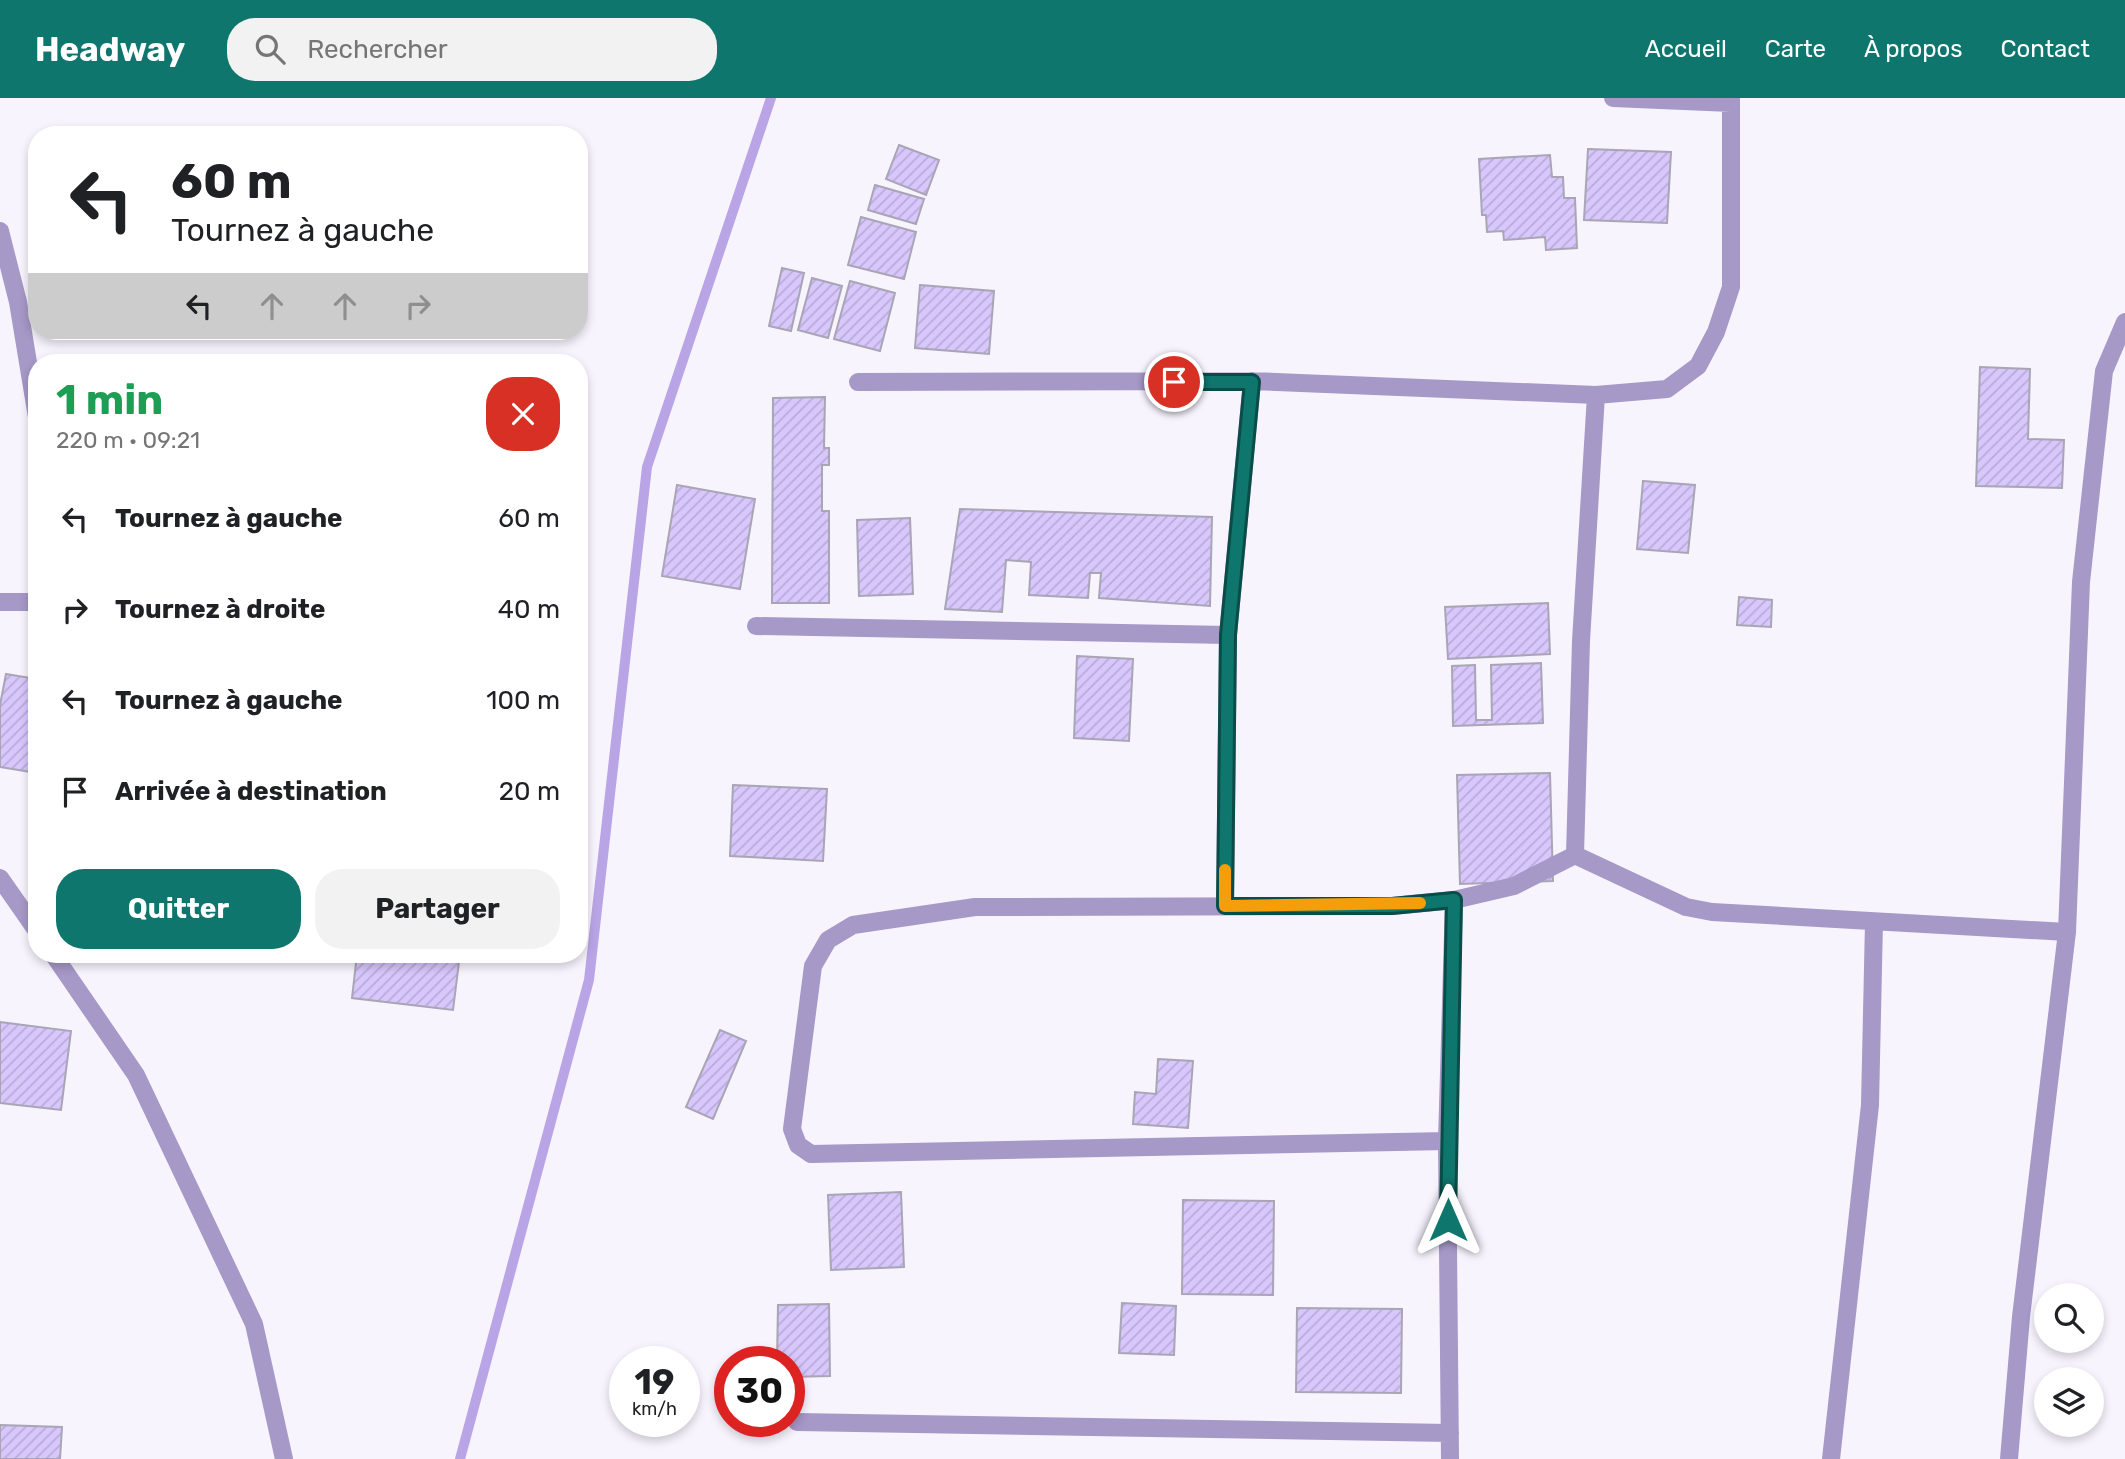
<!DOCTYPE html>
<html lang="fr">
<meta charset="utf-8">
<style>
body{margin:0;font-family:Rubik,sans-serif;background:#f2f2f2;color:#202124;height:100vh;display:flex;flex-direction:column;font-size:26px;white-space:nowrap}
*{box-sizing:border-box;margin:0}
p{font-size:23px;color:#757577}
.icon{flex:none;width:38px;height:38px;fill:none;stroke:currentColor;stroke-width:2;stroke-linecap:round;stroke-linejoin:round}
.map{position:relative;flex:1;overflow:hidden}
.drawer{position:absolute;left:28px;top:256px;width:560px;height:609px;display:flex;flex-direction:column;background:#fff;border-radius:28px;box-shadow:0 4px 10px #0003}
.drawer>*{flex:none}
.top-card{position:absolute;left:28px;top:28px;width:560px;height:214px;border-radius:28px;box-shadow:0 4px 10px #0003;background:#fff;color:#202124;overflow:hidden}
.buttons{position:absolute;left:2034px;top:1185px;display:grid;gap:14px}
.buttons a{display:grid;place-items:center;width:70px;height:70px;border-radius:50%;background:#fff;box-shadow:0 4px 10px #0003;font-size:35px}
.speed{position:absolute;left:609px;top:1248px;display:flex;gap:14px;font-size:35px;font-weight:700;text-align:center}
.speed>*{display:grid;place-content:center;width:91px;height:91px;border-radius:50%;background:#fff;box-shadow:0 4px 10px #0003;line-height:1}
.speed small{font-size:18px;font-weight:400}
.speed .limit{border:10px solid #d22;background:#fff;color:#111}
.pin{position:absolute;display:grid;place-items:center;width:60px;height:60px;color:#fff;margin:-30px;border:4px solid #fff;border-radius:50%;box-shadow:0 2px 7px #0007}
.me{position:absolute;width:77px;margin:-38px;rotate:0deg;stroke-linejoin:round;filter:drop-shadow(0 0 5px #0008)}
.turn{display:flex;align-items:center;gap:24px;height:147px;padding:0 28px;font-size:32px}
.turn .icon{width:91px;height:91px;stroke-width:2.5}
.turn b{display:block;font-size:49px;line-height:60px}
.lanes{display:flex;align-items:center;height:66px;padding:0 28px;background:#0003;justify-content:center;gap:35px;direction:ltr}
.lanes .off{opacity:.35}
.round{display:grid;place-items:center;flex:none;width:74px;height:74px;border-radius:28px;background:#f2f2f2}
.summary{display:flex;align-items:center;justify-content:space-between;height:119px;padding:0 28px}
h1{font-size:42px;font-weight:700;line-height:52px;color:#1e9e55}
.button{display:flex;gap:14px;margin-top:auto;padding:14px 28px}
.button a{flex:1;height:80px;border-radius:28px;background:#0f766e;color:#fff;font-size:28px;font-weight:700;line-height:80px;text-align:center}
.button a+a{background:#f2f2f2;color:#202124}
ul{padding:0;list-style:none}
li{display:flex;align-items:center;gap:21px;height:91px;padding:0 28px}
li div{flex:1}
li b{display:block;font-size:26px}
li em{font-style:normal}
header{display:flex;align-items:center;gap:42px;box-sizing:border-box;height:98px;padding:0 35px;background:#0f766e;color:#fff}
header strong{font-size:33px}
nav{display:flex;gap:38px;margin-inline-start:auto;font-size:24px}
.search{width:490px;height:63px;background:#f2f2f2;display:flex;align-items:center;gap:18px;box-sizing:border-box;padding:0 24px;border-radius:28px;color:#757577;font-size:26px}
.map>svg:first-child{display:block}
.lines{fill:none;stroke-linecap:round;stroke-linejoin:round}
.stream{stroke:#b9a5e5;stroke-width:10}
.building{fill:url(#building-hatch);stroke:#a9a5b5;stroke-width:2}
.street{stroke:#a698c7;stroke-width:18}
.route-casing{stroke:#0a4d48;stroke-width:18}
.route{stroke:#0f766e;stroke-width:12}
.slow{stroke:#f59e0b;stroke-width:12}
</style>
<header>
<strong>Headway</strong>
<div class="search"><svg class="icon" aria-label="search" viewBox="0 0 24 24"><circle cx="10" cy="10" r="6"/><path d="M15 15l6 6"/></svg>Rechercher</div>
<nav><a>Accueil</a><a>Carte</a><a>À propos</a><a>Contact</a></nav>
</header>
<div class="map">
<svg width="2125" height="1361" viewBox="0 0 2125 1361">
<defs>
<pattern id="building-hatch" width="6" height="6" patternUnits="userSpaceOnUse" patternTransform="scale(1.75)"><rect width="6" height="6" fill="#d7c7fc"/><path d="M-1 1l2-2M0 6l6-6M5 7l2-2" fill="none" stroke="#b9abd8"/></pattern>
</defs>
<rect width="100%" height="100%" fill="#f7f4fe"/>
<g class="lines">
<path class="stream" d="M460 1361 589 882 647 369 771 0"/>
</g>
<path class="building" d="M899 47 939 62 926 97 886 81Z
M1588 51 1671 54 1667 125 1584 122Z
M1550 57 1552 79H1563L1564 100H1575L1577 150 1546 152 1545 139 1504 142 1503 133 1487 134 1486 117H1482L1479 61Z
M875 87 924 101 916 126 868 112Z
M861 119 916 134 904 181 848 167Z
M782 170 804 175 791 233 769 228Z
M812 180 842 188 828 240 798 232Z
M850 183 895 195 880 253 834 241Z
M920 187 994 193 989 256 915 250Z
M1980 269 2030 271 2028 341 2064 342 2062 390 1976 388Z
M825 299 824 350H829V367H822V413H829V505H772L773 300Z
M1643 383 1695 387 1688 455 1637 451Z
M677 387 755 401 740 491 662 478Z
M960 411 1212 419 1210 508 1099 500 1101 475H1090L1088 500 1029 497 1031 464 1006 462 1002 514 945 511Z
M910 420 913 496 859 498 857 422Z
M1739 499 1772 502 1771 529 1737 527Z
M1548 505 1550 556 1448 561 1445 509Z
M1077 558 1133 561 1129 643 1074 640Z
M1541 565 1543 625 1453 628 1452 568 1475 567 1476 622H1492L1491 567Z
M6 576 37 581V675L0 669V607Z
M1550 675 1553 783 1460 786 1457 677Z
M733 687 827 691 823 763 730 758Z
M357 856H460L453 912 352 900Z
M0 924 71 933 61 1012 0 1005Z
M720 932 746 943 713 1021 686 1009Z
M1158 961 1193 963 1188 1030 1133 1026 1135 994 1156 996Z
M901 1094 904 1169 831 1172 828 1097Z
M1183 1102 1274 1103 1273 1197 1182 1196Z
M1122 1205 1176 1208 1174 1257 1119 1255Z
M829 1206 830 1278 789 1279V1264H777L778 1207Z
M1297 1210 1402 1211 1401 1295 1296 1294Z
M0 1327 62 1329 60 1361H0Z"/>
<g class="lines">
<path class="street" d="M1613 0 1731 5
M0 133 18 204 37 319
M858 284 1252 283 1596 297 1667 291 1698 268 1716 234 1731 189V0
M0 504H37
M756 528 1228 537
M1575 757 1686 809 1712 814 2067 834
M1575 757 1581 543 1596 297
M0 780 37 833
M1225 808 1228 537 1252 283
M53 856 136 977 254 1226 284 1361
M1447 1043 811 1056 798 1047 792 1031 813 868 828 842 853 827 975 809 1392 808 1454 802 1514 788 1575 757
M797 1324 1450 1335
M1450 1361 1447 1043 1454 802
M1831 1361 1870 1007 1874 824
M2009 1361 2021 1219 2067 834 2081 484 2104 273 2125 224"/>
</g>
<g class="lines">
<defs>
<path id="route" d="M1174 284H1252L1228 537 1225 808H1392L1454 802 1448 1122"/>
</defs>
<use href="#route" class="route-casing"/>
<use href="#route" class="route"/>
<path class="slow" d="M1225 772V808L1420 805"/>
</g>
</svg>
<div class="buttons">
<a><svg class="icon" aria-label="search" viewBox="0 0 24 24"><circle cx="10" cy="10" r="6"/><path d="M15 15l6 6"/></svg></a>
<a><svg class="icon" aria-label="layers" viewBox="0 0 24 24"><path d="M12 4l9 5-9 5-9-5zM3 14l9 5 9-5"/></svg></a>
</div>
<div class="speed"><div>19<small>km/h</small></div><div class="limit">30</div></div>
<div class="pin" style="left:1174px;top:284px;background:#d93025"><svg class="icon" aria-label="arrive" viewBox="0 0 24 24"><path d="M6 21V4h12l-3 4 3 4H6"/></svg></div>
<svg class="me" style="left:1448px;top:1122px" viewBox="-20 -20 40 40"><path d="M0-17L14 15 0 8-14 15z" fill="#0f766e" stroke="#fff" stroke-width="4"/></svg>
<div class="top-card">
<div class="turn"><svg class="icon" aria-label="left" viewBox="0 0 24 24"><path d="M17 20v-9H6M10 6l-5 5 5 5"/></svg><div><b>60 m</b>Tournez à gauche</div></div>
<div class="lanes"><svg class="icon" aria-label="left" viewBox="0 0 24 24"><path d="M17 20v-9H6M10 6l-5 5 5 5"/></svg><svg class="icon off" aria-label="ahead" viewBox="0 0 24 24"><path d="M12 20V5M6 11l6-6 6 6"/></svg><svg class="icon off" aria-label="ahead" viewBox="0 0 24 24"><path d="M12 20V5M6 11l6-6 6 6"/></svg><svg class="icon off" aria-label="right" viewBox="0 0 24 24"><path d="M7 20v-9h11M14 6l5 5-5 5"/></svg></div>
</div>
<section class="drawer">
<div class="summary"><div><h1>1 min</h1><p>220 m · 09:21</p></div><a class="round" style="background:#d93025;color:#fff"><svg class="icon" aria-label="close" viewBox="0 0 24 24"><path d="M6 6l12 12M18 6L6 18"/></svg></a></div>
<ul>
<li><svg class="icon" aria-label="left" viewBox="0 0 24 24"><path d="M17 20v-9H6M10 6l-5 5 5 5"/></svg><div><b>Tournez à gauche</b></div><em>60 m</em></li>
<li><svg class="icon" aria-label="right" viewBox="0 0 24 24"><path d="M7 20v-9h11M14 6l5 5-5 5"/></svg><div><b>Tournez à droite</b></div><em>40 m</em></li>
<li><svg class="icon" aria-label="left" viewBox="0 0 24 24"><path d="M17 20v-9H6M10 6l-5 5 5 5"/></svg><div><b>Tournez à gauche</b></div><em>100 m</em></li>
<li><svg class="icon" aria-label="arrive" viewBox="0 0 24 24"><path d="M6 21V4h12l-3 4 3 4H6"/></svg><div><b>Arrivée à destination</b></div><em>20 m</em></li>
</ul>
<div class="button"><a>Quitter</a><a>Partager</a></div>
</section>
</div>
